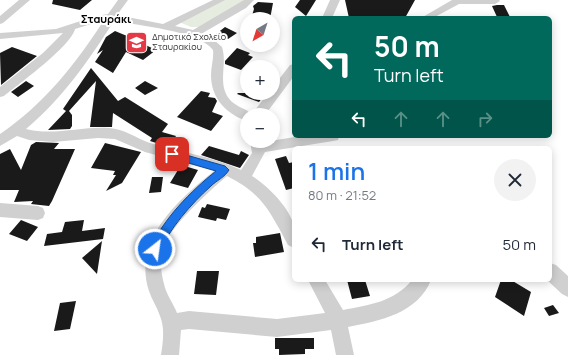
<!DOCTYPE html>
<meta charset="utf-8">
<style>
body{margin:0;font-family:Manrope,sans-serif;background:#f2f2f3;color:#1f2937;height:100vh;display:flex;flex-direction:column;font-size:15px;white-space:nowrap}
*{box-sizing:border-box;margin:0}
p{font-size:13px;color:#747a83}
.icon{flex:none;width:22px;height:22px;fill:none;stroke:currentColor;stroke-width:2;stroke-linecap:round;stroke-linejoin:round}
.map{position:relative;flex:1;overflow:hidden}
.sheet{position:absolute;left:292px;top:146px;width:260px;height:136px;display:flex;flex-direction:column;background:#fff;border-radius:6px;box-shadow:0 2px 10px #0003}
.sheet>*{flex:none}
.hud{position:absolute;left:292px;top:16px;width:260px;height:122px;border-radius:6px;box-shadow:0 2px 10px #0003;background:#00695c;color:#fff;overflow:hidden}
.needle{width:26px;rotate:219deg}
.fabs{position:absolute;left:240px;top:12px;display:grid;gap:8px}
.fabs a{display:grid;place-items:center;width:40px;height:40px;border-radius:50%;background:#fff;box-shadow:0 2px 10px #0003;font-size:20px}
.pin{position:absolute;display:grid;place-items:center;width:34px;height:34px;color:#fff;margin:-17px;border-radius:8px;box-shadow:0 2px 6px #0006}
.me{position:absolute;width:44px;margin:-22px;rotate:30deg;stroke-linejoin:round;filter:drop-shadow(0 0 3px #0008)}
.turn{display:flex;align-items:center;gap:14px;height:84px;padding:0 16px;font-size:18px}
.turn .icon{width:52px;height:52px;stroke-width:2.5}
.turn b{display:block;font-size:28px;line-height:34px}
.lanes{display:flex;align-items:center;height:38px;padding:0 16px;background:#0003;justify-content:center;gap:20px;direction:ltr}
.lanes .off{opacity:.35}
.round{display:grid;place-items:center;flex:none;width:42px;height:42px;border-radius:21px;background:#f2f2f3}
.overview{display:flex;align-items:center;justify-content:space-between;height:68px;padding:0 16px}
h1{font-size:24px;font-weight:600;line-height:30px;color:#1a73e8}
ul{padding:0;list-style:none}
li{display:flex;align-items:center;gap:12px;height:60px;padding:0 16px}
li div{flex:1}
li b{display:block;font-size:15px}
li em{font-style:normal}
.map>svg:first-child{display:block}
.green{fill:#e6ecdf}
.building{fill:#1a1a1a}
.lines{fill:none;stroke-linecap:round;stroke-linejoin:round}
.street{fill:#d0d0d0;fill-rule:evenodd}
.route{fill:#1a73e8;stroke:#114b97}
.labels{text-anchor:middle;stroke-width:4;stroke-linejoin:round;paint-order:stroke}
.far-poi-label{font-size:9px;fill:#333;stroke:#fff;text-anchor:start}
.far-quarter-label{font-size:11px;font-weight:bold;fill:#000;stroke:#fff}
</style>
<div class="map">
<svg width="568" height="355" viewBox="0 0 568 355">
<rect width="100%" height="100%" fill="#fff"/>
<path class="green" d="M223 0H245L202 27H191L179 22Z"/>
<path class="building" d="M53 0H92L80 10 52 4Z
M300 0H316L306 16 295 7Z
M345 0H415L405 18H349Z
M258 2 273 3 270 19H251L254 9 253 6Z
M497 5H504L510 17H497L492 6Z
M225 27 237 33 228 39 216 34Z
M115 31 127 36 156 50 143 60 126 52 113 73 95 62 103 50 97 54 106 37Z
M12 47 37 56 1 85 0 53Z
M237 48 250 53 248 55 253 57 241 70 225 64V61Z
M91 68 118 101 125 97 168 124 162 132 176 136 169 147 150 141 152 138 113 113 112 127H90L96 81 69 111 72 115V126L70 129 48 130 66 111 63 109Z
M26 81 34 86 18 97 11 92Z
M145 81 158 88 145 95 135 88Z
M201 91 210 93 208 97 215 98 217 101 212 112 223 116 211 131 177 117Z
M238 93H266L259 102 237 94Z
M36 142 59 143 54 149H75L52 201 49 206 31 204 33 201 14 202 19 190H0V154L10 149 21 170 31 145Z
M105 143 141 152 122 183 106 191 116 175H113L115 171 91 168Z
M209 146 239 155 241 151 249 155 240 168 201 155Z
M286 156 289 163 294 162V188L286 190 275 159Z
M181 165 198 170 188 188 170 183Z
M152 177H163L161 192 149 193Z
M207 204 230 209 226 220 217 218 216 221 198 217 202 207 205 208Z
M21 220 38 227 27 241 9 234Z
M84 220 82 231 105 228 103 239 44 246 47 234 62 232 65 222Z
M280 233 284 252 255 257 253 243H256V237Z
M102 241 97 274 82 258Z
M197 271H219L216 295 194 294Z
M347 280H365L370 296 352 299Z
M501 280H511L531 292 524 316 495 297Z
M76 301 70 329 54 331 60 303Z
M553 305 559 313 549 316 544 308Z
M275 338H314V349H305V354L279 355V349H275Z"/>
<g class="lines">
<path class="street" d="M19 0H30L3 23 0 24V16Z
M118 0H128L117 15 163 24 213 0H225L175 26 193 30 244 0H254L246 8 201 34 213 39 222 47C228 65 216 85 231 101 237 107 247 109 252 114L268 93H273V87L290 65 294 64V76L265 115H247V121C226 114 211 98 211 75 211 67 214 58 213 50 200 31 136 25 114 21 89 60 62 99 26 129 54 136 82 126 109 128 124 129 136 138 150 143 180 152 212 156 241 170L252 153 250 141 264 142 301 136H339L338 140 333 141 265 152 252 176C267 185 290 208 294 226 295 232 294 241 294 248L288 245C270 212 263 194 227 176 208 192 172 225 163 247 159 258 161 273 164 284 166 294 173 303 177 313L189 311 277 319 325 313 308 280H325L343 310C369 305 394 302 412 280H431C418 313 380 321 348 327L354 355H336L331 330 277 337 189 329 181 330 179 355H161C163 342 165 328 160 316 157 307 152 300 149 291 132 240 178 200 214 171L145 152 115 139 98 138 53 142 29 140 17 136 0 146V134C43 105 76 64 104 20L75 29C71 46 19 84 4 96L0 97V87L43 53 63 33 0 39V33L56 29 96 16 108 14Z
M330 0H340L332 18H322Z
M452 0H499L500 1 495 4H459L433 18H421Z
M0 203 38 206 43 208 45 213 43 218 38 220 0 217Z
M550 263 556 265 568 276V297L562 294 547 280H550Z"/>
</g>
<path class="route" d="M172 151 225 166 229 170C225 177 216 181 211 186 191 204 169 229 159 253L155 254 152 253 150 249C163 219 191 191 216 171L168 157V152Z"/>
<defs>
<symbol id="school-square" viewBox="-11 -11 22 22"><rect x="-9" y="-9" width="18" height="18" rx="4" fill="#e63946" stroke="#fff"/><path d="M0-5L7-2L0 1L-7-2ZM-4 1L0 2.5L4 1V4Q0 6-4 4Z" fill="#fff"/></symbol>
</defs>
<g fill-rule="evenodd">
<use href="#school-square" x="124" y="30" width="25" height="25"/>
</g>
<g class="labels">
<g class="far-poi-label">
<text x="152" y="40">Δημοτικό Σχολείο<tspan x="152" dy="10">Σταυρακίου</tspan></text>
</g>
<g class="far-quarter-label">
<text x="106" y="23">Σταυράκι</text>
</g>
</g>
</svg>
<div class="fabs">
<a><svg class="needle" viewBox="-14 -14 28 28"><path d="M0-13l5 13h-10z" fill="#e53935"/><path d="M0 13l5-13h-10z" fill="#747a83"/></svg></a>
<a>+</a>
<a>−</a>
</div>
<div class="pin" style="left:172px;top:154px;background:#d93025"><svg class="icon" aria-label="arrive" viewBox="0 0 24 24"><path d="M6 21V4h12l-3 4 3 4H6"/></svg></div>
<svg class="me" style="left:155px;top:249px" viewBox="-20 -20 40 40"><circle r="17" fill="#1a73e8" stroke="#fff" stroke-width="3"/><path d="M0-11L8 9 0 5-8 9z" fill="#fff"/></svg>
<div class="hud">
<div class="turn"><svg class="icon" aria-label="left" viewBox="0 0 24 24"><path d="M17 20v-9H6M10 6l-5 5 5 5"/></svg><div><b>50 m</b>Turn left</div></div>
<div class="lanes"><svg class="icon" aria-label="left" viewBox="0 0 24 24"><path d="M17 20v-9H6M10 6l-5 5 5 5"/></svg><svg class="icon off" aria-label="ahead" viewBox="0 0 24 24"><path d="M12 20V5M6 11l6-6 6 6"/></svg><svg class="icon off" aria-label="ahead" viewBox="0 0 24 24"><path d="M12 20V5M6 11l6-6 6 6"/></svg><svg class="icon off" aria-label="right" viewBox="0 0 24 24"><path d="M7 20v-9h11M14 6l5 5-5 5"/></svg></div>
</div>
<section class="sheet">
<div class="overview"><div><h1>1 min</h1><p>80 m · 21:52</p></div><a class="round"><svg class="icon" aria-label="close" viewBox="0 0 24 24"><path d="M6 6l12 12M18 6L6 18"/></svg></a></div>
<ul>
<li><svg class="icon" aria-label="left" viewBox="0 0 24 24"><path d="M17 20v-9H6M10 6l-5 5 5 5"/></svg><div><b>Turn left</b></div><em>50 m</em></li>
</ul>
</section>
</div>
